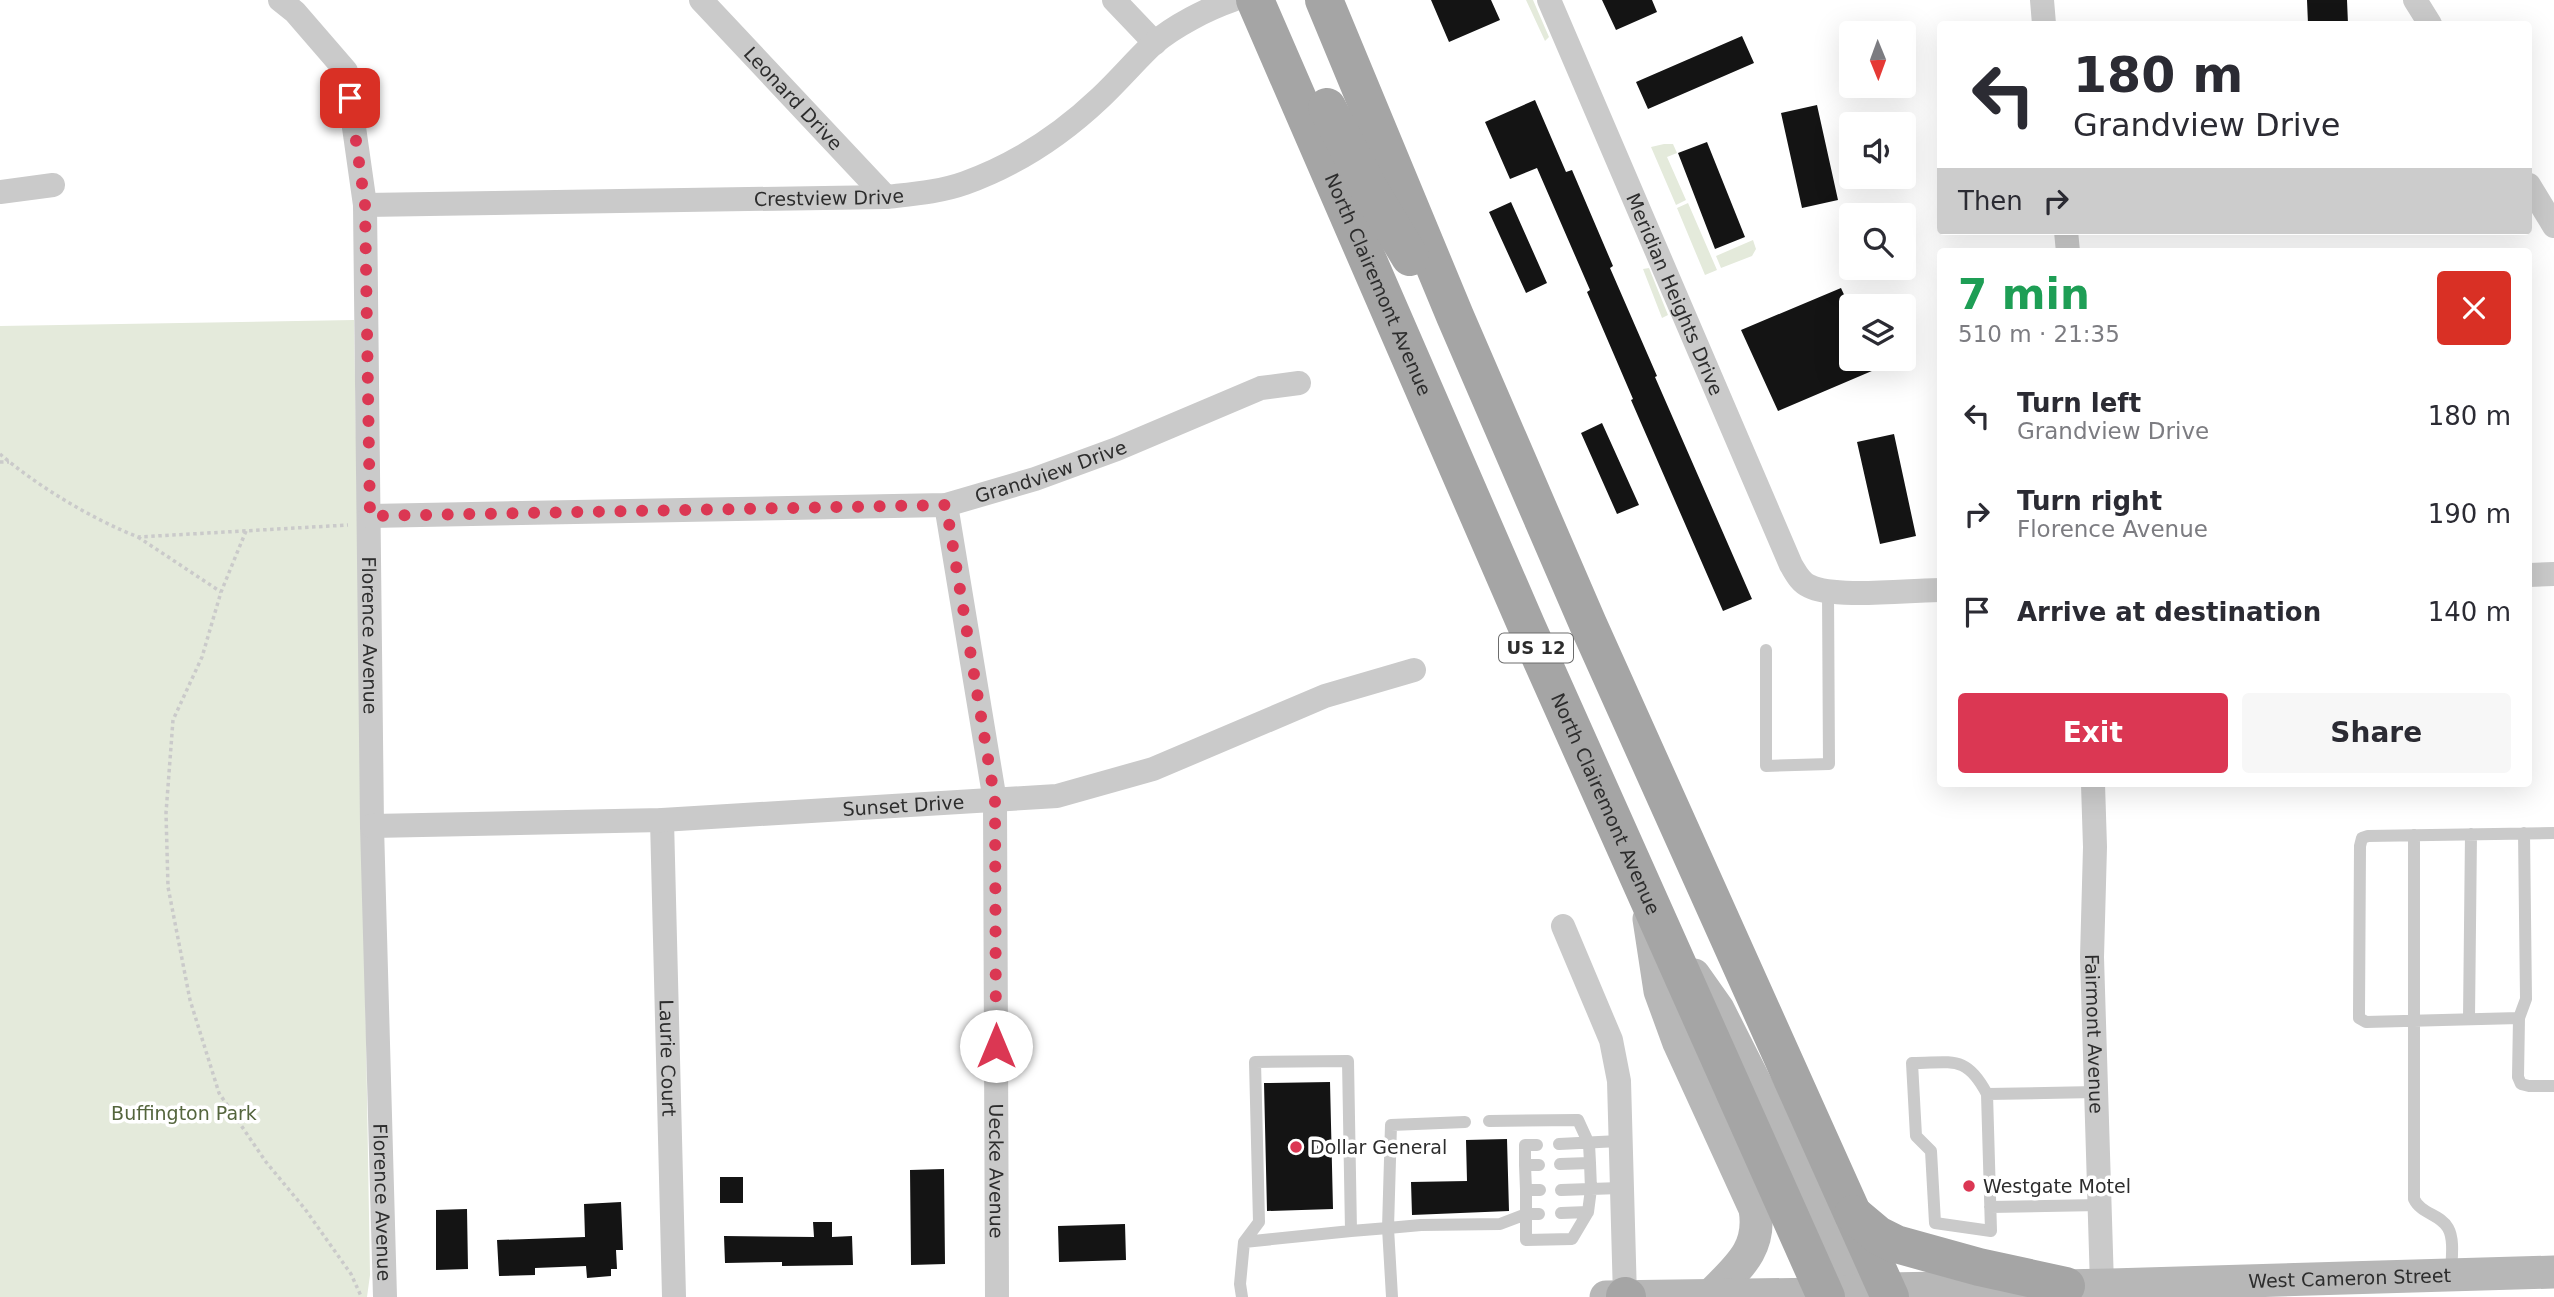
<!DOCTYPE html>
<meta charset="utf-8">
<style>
body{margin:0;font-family:"DejaVu Sans",sans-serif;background:#f7f7f7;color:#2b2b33;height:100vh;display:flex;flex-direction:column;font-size:26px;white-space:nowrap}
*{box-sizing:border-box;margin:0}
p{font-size:23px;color:#7c7c81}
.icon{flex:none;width:38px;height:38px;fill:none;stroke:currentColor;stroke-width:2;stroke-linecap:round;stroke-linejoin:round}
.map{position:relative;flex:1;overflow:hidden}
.side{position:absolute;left:1937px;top:248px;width:595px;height:539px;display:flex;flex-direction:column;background:#fff;border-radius:7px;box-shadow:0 7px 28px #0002}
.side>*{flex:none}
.top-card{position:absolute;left:1937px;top:21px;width:595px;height:214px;border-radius:7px;box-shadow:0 7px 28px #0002;background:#fff;color:#2b2b33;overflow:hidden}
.needle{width:46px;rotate:179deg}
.fabs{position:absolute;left:1839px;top:21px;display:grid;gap:14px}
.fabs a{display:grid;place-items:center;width:77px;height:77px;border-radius:7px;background:#fff;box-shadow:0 7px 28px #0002;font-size:35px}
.pin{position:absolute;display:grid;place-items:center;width:60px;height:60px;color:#fff;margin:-30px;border-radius:14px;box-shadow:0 4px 10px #0006}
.me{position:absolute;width:77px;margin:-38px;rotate:0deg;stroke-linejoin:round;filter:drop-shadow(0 0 5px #0008)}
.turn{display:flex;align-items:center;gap:24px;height:147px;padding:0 21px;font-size:32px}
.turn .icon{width:91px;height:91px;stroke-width:2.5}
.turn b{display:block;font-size:49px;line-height:60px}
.then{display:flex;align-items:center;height:66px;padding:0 21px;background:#0003;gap:14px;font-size:26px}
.round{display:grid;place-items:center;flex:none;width:74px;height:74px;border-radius:7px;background:#f7f7f7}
.headline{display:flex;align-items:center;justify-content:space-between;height:119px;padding:0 21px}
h1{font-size:42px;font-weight:800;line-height:52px;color:#1e9e55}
.cta{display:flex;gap:14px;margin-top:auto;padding:14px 21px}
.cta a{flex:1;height:80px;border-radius:7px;background:#db3753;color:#fff;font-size:28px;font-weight:800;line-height:80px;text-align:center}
.cta a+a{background:#f7f7f7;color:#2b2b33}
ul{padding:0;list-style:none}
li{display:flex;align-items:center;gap:21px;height:98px;padding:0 21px}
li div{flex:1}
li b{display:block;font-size:26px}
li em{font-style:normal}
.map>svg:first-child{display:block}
.green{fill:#e4eadb}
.building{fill:#141414}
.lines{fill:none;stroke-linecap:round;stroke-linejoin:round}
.path{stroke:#cacaca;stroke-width:3.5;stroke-dasharray:3.5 3.5;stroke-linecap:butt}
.lane{stroke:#cacaca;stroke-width:12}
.street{stroke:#cacaca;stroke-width:24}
.secondary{stroke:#b7b7b7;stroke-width:33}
.primary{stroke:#a5a5a5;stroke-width:38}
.route{stroke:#db3753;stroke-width:12;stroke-dasharray:0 21.6}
.poi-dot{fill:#db3753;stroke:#fff;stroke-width:2.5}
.labels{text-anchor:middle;stroke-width:7;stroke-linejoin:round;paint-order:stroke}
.shield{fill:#fff;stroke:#6c6c6c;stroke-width:2}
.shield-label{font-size:18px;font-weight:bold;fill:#2d2d2d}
.street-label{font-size:19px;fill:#2d2d2d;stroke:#fff}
.park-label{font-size:19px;fill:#54653d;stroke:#fff}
.poi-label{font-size:19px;fill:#2d2d2d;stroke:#fff;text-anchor:start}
</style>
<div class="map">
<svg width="2554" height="1297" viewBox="0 0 2554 1297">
<rect width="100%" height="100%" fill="#fff"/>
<path class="green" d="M1526 0H1533L1549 37 1545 41Z
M1664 144H1673L1677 153 1667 157 1686 200 1676 205 1651 147Z
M1688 203 1717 270 1705 275 1677 208Z
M1753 240 1756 249 1752 256 1721 268 1716 256Z
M1649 268 1668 315 1662 318 1643 269Z
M354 320 370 1275 367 1297H0V326Z"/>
<path class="building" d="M1431 0H1491L1500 20 1449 42Z
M1602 0H1652L1657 12 1616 30Z
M2307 0H2347L2348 24H2308Z
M1742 36 1754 63 1648 109 1636 82Z
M1535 100 1566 172 1572 170 1613 266 1610 268 1657 376 1655 377 1752 599 1723 611 1631 400 1633 399 1587 292 1590 290 1537 168 1510 179 1485 122Z
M1817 105 1838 200 1802 208 1781 113Z
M1707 142 1745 237 1715 249 1678 153Z
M1511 202 1547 283 1526 293 1489 212Z
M1841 288 1852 312V359H1900L1778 411 1741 330Z
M1602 423 1639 505 1617 514 1581 433Z
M1894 434 1916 536 1880 544 1857 442Z
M1330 1082 1333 1209 1267 1211 1264 1083Z
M1507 1139 1509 1211 1412 1215 1411 1182 1467 1181 1466 1140Z
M944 1169 945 1264 911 1265 910 1170Z
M720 1177H743V1203H720Z
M621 1202 623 1250H616L617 1269H611V1276L587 1278 586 1266 535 1268V1275L499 1276 497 1240 585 1237 584 1204Z
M467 1209 468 1269 436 1270V1210Z
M813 1222H832V1237L852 1236 853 1265 782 1266V1262L725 1263 724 1236 814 1237Z
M1125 1224 1126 1260 1059 1262 1058 1226Z"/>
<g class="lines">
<path class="path" d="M0 454C37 486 92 519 138 537L348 525
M0 462H9
M246 531 221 592 202 657 173 720 166 813 168 887 190 1000 219 1093 266 1162 305 1209 351 1274 361 1296
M138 537 221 592"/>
<path class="lane" d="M1766 650V766L1829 764 1828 593
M2554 833 2368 836 2362 838 2360 846 2359 1012V1018L2366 1022 2519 1018 2518 1077 2521 1084 2529 1086H2554
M2414 835V1199C2421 1214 2440 1214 2448 1228 2455 1240 2451 1262 2451 1275
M2519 1018 2526 999 2524 833
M2469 1019 2471 834
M1912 1063C1952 1063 1966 1054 1987 1094L1991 1231 1935 1223 1931 1151 1916 1136Z
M1987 1094 2096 1092
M1489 1121 1578 1120 1589 1144 1590 1163 1560 1164
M1559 1144 1619 1141
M1525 1165V1145H1537
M1526 1190 1525 1165H1539
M1561 1190 1620 1188
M1990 1207 2100 1205
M1561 1213 1588 1212 1591 1189 1590 1163
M1539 1214H1526V1190H1540
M1351 1231 1388 1228 1391 1125 1465 1122
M1242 1297 1240 1284 1244 1242 1259 1222 1255 1062 1348 1061 1351 1231 1244 1242
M1392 1297 1388 1228 1421 1225 1500 1224 1526 1214V1240L1572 1239 1588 1212"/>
<g class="street">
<path id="s1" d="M280 0 295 12 346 71 365 205 372 826 385 1297"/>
<path id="s2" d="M701 0 886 197"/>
<path d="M1114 0 1155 43"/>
<path id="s3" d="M1549 0 1791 565C1796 573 1800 582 1809 586 1834 599 1909 590 1941 590"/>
<path d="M2042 0 2044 24"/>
<path d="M2415 0 2430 24"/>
<path d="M2529 185 2554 226"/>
<path d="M0 192 53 185"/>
<path id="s4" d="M365 205 886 197C912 194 940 192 965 183 1015 165 1062 134 1100 98 1119 80 1135 61 1153 44 1174 26 1207 9 1233 0"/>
<path d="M2066 231 2068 252"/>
<path id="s5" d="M946 505 995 801 997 1297"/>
<path id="s6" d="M370 516 946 505 1035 479 1117 449 1261 388 1299 383"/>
<path d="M2529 575 2554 574"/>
<path id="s7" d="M2093 784 2095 847 2092 957 2102 1285"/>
<path id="s8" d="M662 820 674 1297"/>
<path id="s9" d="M372 826 662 820 1057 796 1153 769 1325 696 1414 670"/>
<path d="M1563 926 1611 1040 1619 1081 1625 1297"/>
</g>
<g class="secondary">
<path d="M1649 919 1660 991 1679 1043 1755 1209C1762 1250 1737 1268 1711 1295"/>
<path d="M1694 975 1718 1009 1781 1134 1837 1262 1863 1282 1885 1288"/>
<path id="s10" d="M1606 1297 1824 1294 1886 1289 2111 1285 2554 1272"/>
</g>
<g class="primary">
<path id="s11" d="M1255 0 1527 627 1826 1297"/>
<path d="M1324 0 1455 316 1588 624 1890 1297"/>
<path d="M1327 107 1368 187 1410 257"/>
<path d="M1853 1214 1878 1235 1896 1244 1979 1267 2066 1286"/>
<path d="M1625 1296 1627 1297"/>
</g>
</g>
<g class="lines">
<path class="route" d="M350 98 365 205 370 516 946 505 995 801 996 1046"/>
</g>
<g class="poi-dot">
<circle cx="1296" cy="1147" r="7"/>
<circle cx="1969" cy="1186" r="7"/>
</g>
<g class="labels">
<rect class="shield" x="1499" y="633.5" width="74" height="29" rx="5"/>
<g class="shield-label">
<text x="1536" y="654">US 12</text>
</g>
<g class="street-label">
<text dy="7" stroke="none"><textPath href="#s2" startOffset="135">Leonard Drive</textPath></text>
<text dy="7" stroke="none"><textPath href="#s4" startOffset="464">Crestview Drive</textPath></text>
<text dy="7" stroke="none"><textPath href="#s11" startOffset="310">North Clairemont Avenue</textPath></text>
<text dy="7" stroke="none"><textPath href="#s3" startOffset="320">Meridian Heights Drive</textPath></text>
<text dy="7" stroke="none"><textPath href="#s6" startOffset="686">Grandview Drive</textPath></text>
<text dy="7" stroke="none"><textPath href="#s1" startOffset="663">Florence Avenue</textPath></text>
<text dy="7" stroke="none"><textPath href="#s11" startOffset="877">North Clairemont Avenue</textPath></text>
<text dy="7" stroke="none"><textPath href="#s9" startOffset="532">Sunset Drive</textPath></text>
<text dy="7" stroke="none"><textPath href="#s7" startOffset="250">Fairmont Avenue</textPath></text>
<text dy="7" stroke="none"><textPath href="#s8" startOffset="238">Laurie Court</textPath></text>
<text dy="7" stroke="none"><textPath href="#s5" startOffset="670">Uecke Avenue</textPath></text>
<text dy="7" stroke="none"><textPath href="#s1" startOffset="1230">Florence Avenue</textPath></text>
<text dy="7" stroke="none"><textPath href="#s10" startOffset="744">West Cameron Street</textPath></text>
</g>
<g class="park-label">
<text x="184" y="1120">Buffington Park</text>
</g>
<g class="poi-label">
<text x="1310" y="1154">Dollar General</text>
<text x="1983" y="1193">Westgate Motel</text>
</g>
</g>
</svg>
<div class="fabs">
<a><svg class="needle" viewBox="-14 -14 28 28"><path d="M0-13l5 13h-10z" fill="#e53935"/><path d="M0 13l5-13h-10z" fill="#7c7c81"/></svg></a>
<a><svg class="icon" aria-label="sound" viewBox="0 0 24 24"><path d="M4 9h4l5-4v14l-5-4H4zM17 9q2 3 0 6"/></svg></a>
<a><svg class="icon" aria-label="search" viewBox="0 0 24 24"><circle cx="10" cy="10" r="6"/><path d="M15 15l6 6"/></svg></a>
<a><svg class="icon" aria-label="layers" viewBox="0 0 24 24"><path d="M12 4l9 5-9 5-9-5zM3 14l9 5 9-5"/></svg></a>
</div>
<div class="pin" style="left:350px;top:98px;background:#d93025"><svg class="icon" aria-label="arrive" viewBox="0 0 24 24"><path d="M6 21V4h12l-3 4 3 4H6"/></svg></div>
<svg class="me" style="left:996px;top:1046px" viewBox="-20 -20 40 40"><circle r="19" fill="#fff"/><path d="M0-13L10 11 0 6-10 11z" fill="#db3753"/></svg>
<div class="top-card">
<div class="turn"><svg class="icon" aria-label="left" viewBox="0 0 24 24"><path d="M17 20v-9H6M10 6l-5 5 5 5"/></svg><div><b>180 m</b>Grandview Drive</div></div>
<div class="then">Then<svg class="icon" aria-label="right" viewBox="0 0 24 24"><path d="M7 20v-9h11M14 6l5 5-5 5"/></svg></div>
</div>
<section class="side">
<div class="headline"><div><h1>7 min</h1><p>510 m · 21:35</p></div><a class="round" style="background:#d93025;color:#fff"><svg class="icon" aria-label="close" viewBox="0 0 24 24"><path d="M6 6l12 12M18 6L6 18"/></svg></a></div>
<ul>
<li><svg class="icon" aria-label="left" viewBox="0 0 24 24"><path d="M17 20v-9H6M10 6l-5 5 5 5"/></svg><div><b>Turn left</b><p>Grandview Drive</p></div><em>180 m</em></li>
<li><svg class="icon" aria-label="right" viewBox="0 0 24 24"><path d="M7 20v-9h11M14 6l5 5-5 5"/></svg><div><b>Turn right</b><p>Florence Avenue</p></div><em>190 m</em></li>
<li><svg class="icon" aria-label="arrive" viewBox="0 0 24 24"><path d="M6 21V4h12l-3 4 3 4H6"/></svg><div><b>Arrive at destination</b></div><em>140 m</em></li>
</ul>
<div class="cta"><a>Exit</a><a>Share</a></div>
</section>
</div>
